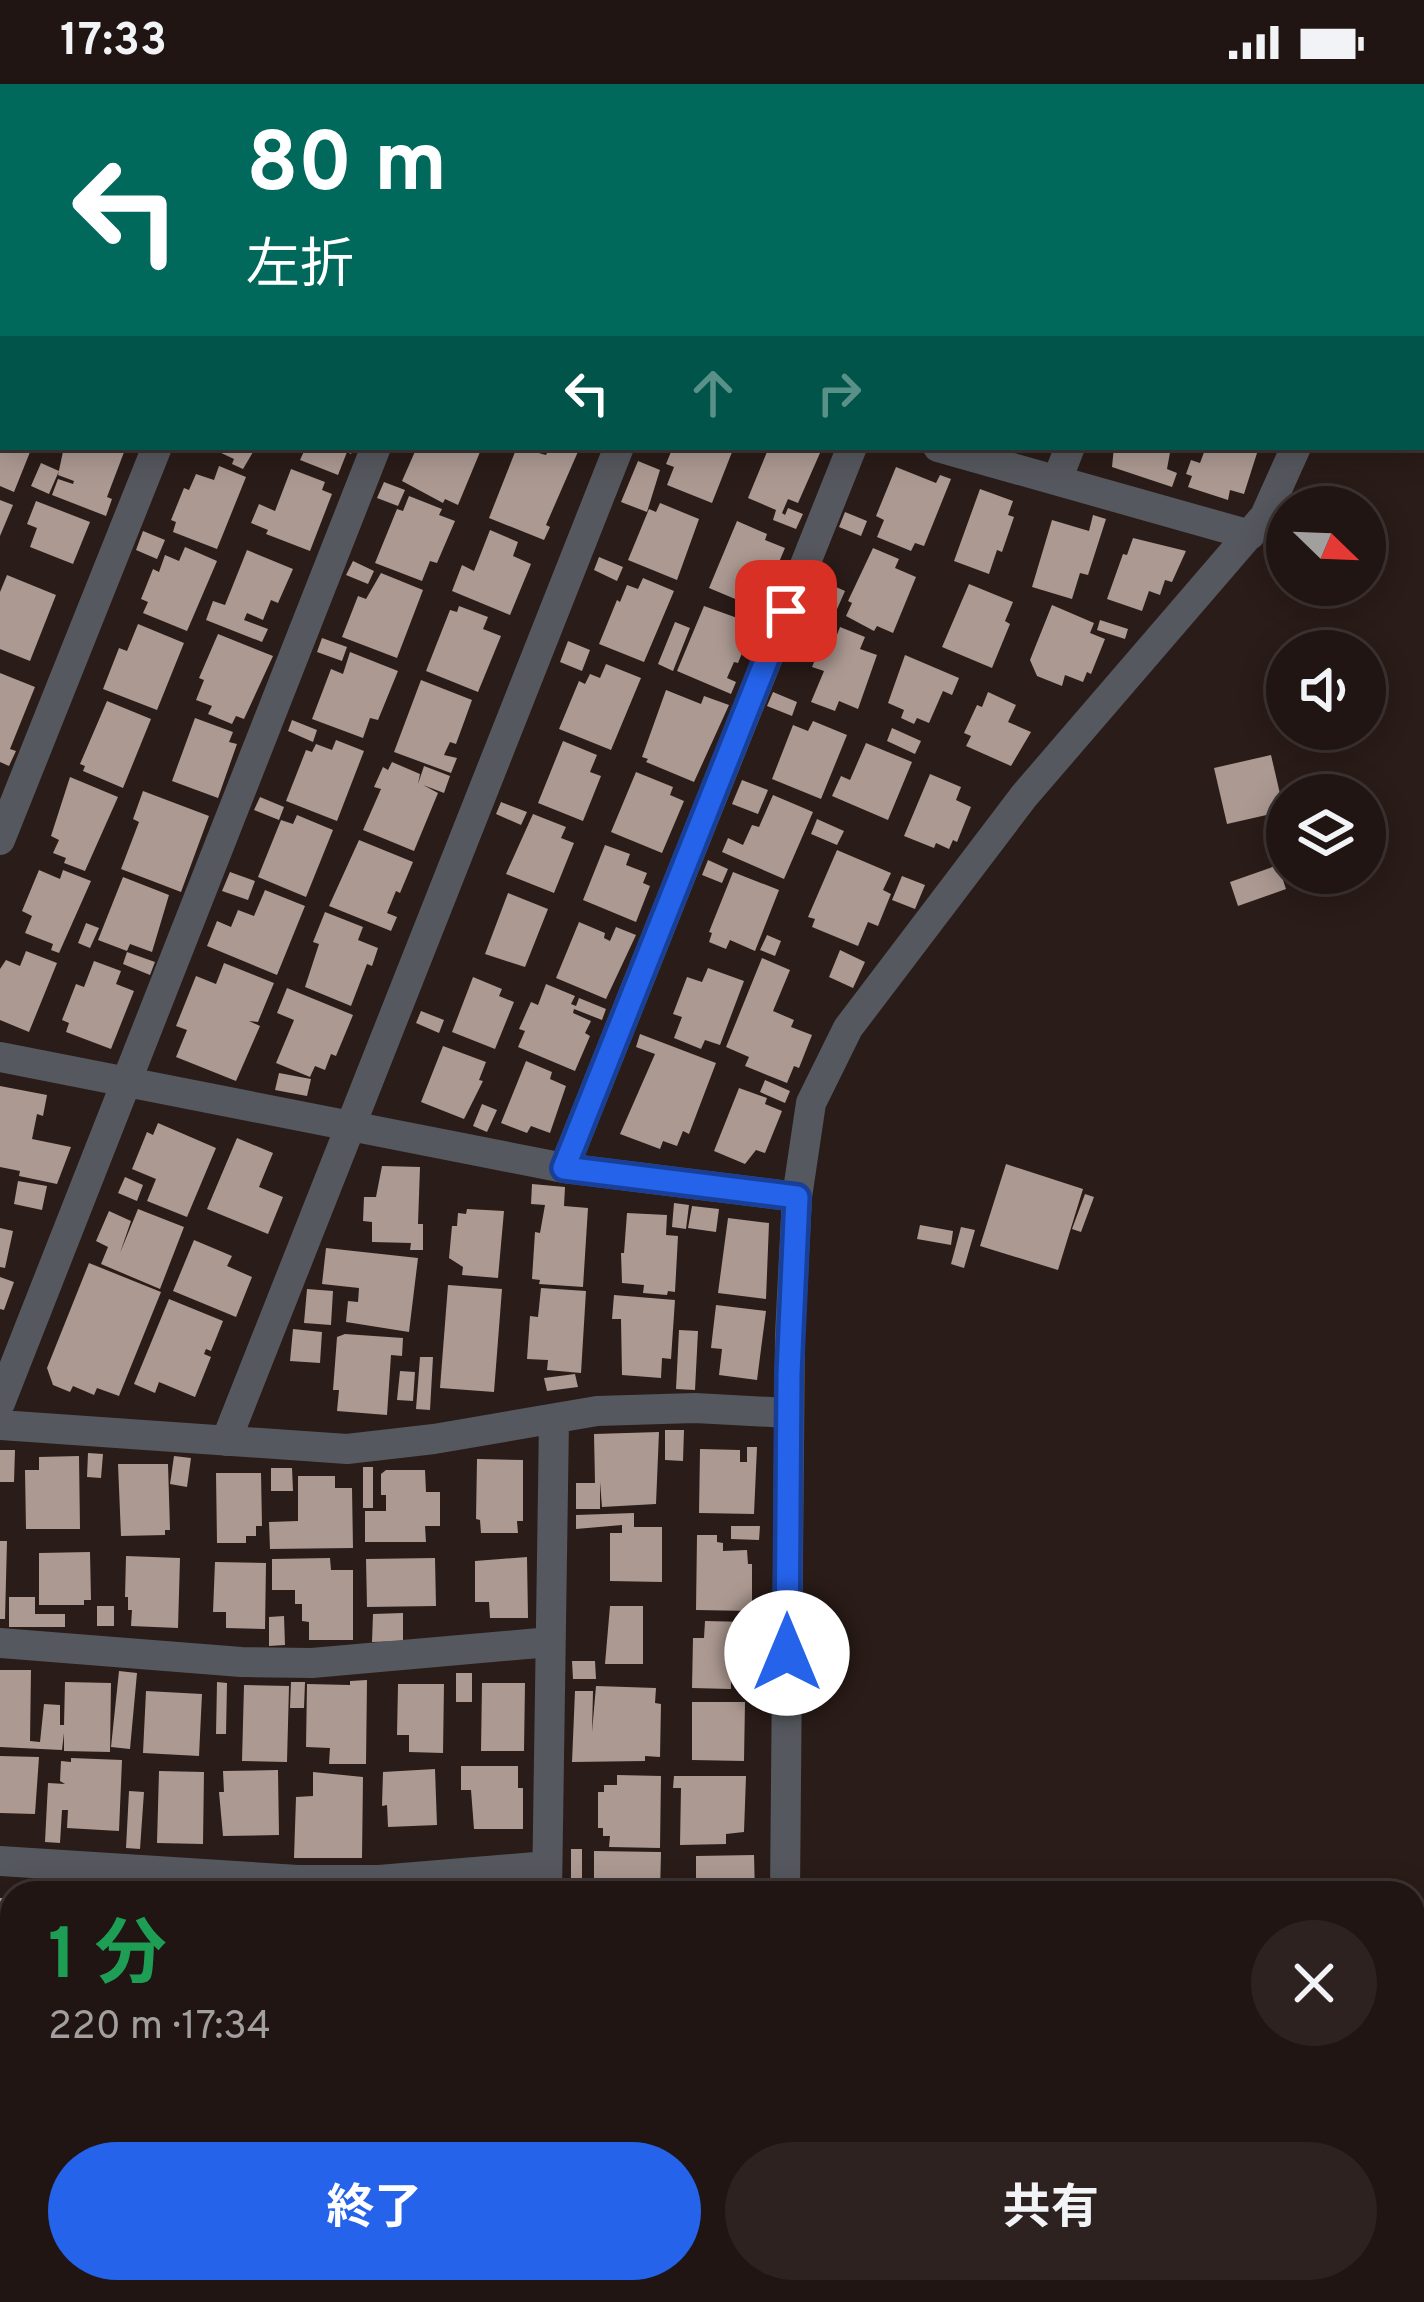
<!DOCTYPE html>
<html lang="ja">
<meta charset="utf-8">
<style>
body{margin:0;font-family:Overpass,"Noto Sans JP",sans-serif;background:#2d2220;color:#f1f3f6;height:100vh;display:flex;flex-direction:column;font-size:45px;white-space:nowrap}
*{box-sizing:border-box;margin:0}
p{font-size:39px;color:#a29f9f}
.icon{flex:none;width:66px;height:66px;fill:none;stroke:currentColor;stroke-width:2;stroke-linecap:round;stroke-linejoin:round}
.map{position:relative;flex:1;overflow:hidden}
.sheet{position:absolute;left:0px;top:1797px;width:1425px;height:423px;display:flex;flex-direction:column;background:#201512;border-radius:36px 36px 0 0;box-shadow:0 6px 30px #0003,0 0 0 3px #3d3432}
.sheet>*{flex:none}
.hud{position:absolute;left:0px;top:0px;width:1425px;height:366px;box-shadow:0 6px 30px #0003,0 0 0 3px #3d3432;background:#00695c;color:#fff;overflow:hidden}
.needle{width:78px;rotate:113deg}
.fabs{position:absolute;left:1266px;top:402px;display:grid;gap:24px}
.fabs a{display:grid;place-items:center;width:120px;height:120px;border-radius:50%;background:#201512;box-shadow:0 6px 30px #0003,0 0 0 3px #3d3432;font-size:60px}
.pin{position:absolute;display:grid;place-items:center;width:102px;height:102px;color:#fff;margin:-51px;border-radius:24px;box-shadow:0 6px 18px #0006}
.me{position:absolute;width:132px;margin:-66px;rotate:0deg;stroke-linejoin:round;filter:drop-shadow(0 0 9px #0008)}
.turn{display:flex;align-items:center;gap:42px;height:252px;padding:0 48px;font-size:54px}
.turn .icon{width:156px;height:156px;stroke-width:2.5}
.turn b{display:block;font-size:84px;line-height:102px}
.lanes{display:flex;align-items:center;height:114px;padding:0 48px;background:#0003;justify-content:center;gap:60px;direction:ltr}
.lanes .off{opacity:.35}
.round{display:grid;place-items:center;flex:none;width:126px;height:126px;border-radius:63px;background:#2d2220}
.head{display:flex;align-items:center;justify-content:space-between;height:204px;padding:0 48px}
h1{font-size:72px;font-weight:700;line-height:90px;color:#1e9e55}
.button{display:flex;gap:24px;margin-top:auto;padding:24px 48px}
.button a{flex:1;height:138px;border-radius:72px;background:#2563eb;color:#fff;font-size:48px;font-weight:700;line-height:138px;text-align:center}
.button a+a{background:#2d2220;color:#f1f3f6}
.status{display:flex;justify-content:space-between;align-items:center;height:84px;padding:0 60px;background:#201512;direction:ltr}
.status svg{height:33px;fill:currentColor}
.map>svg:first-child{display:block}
.building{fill:#ac9992}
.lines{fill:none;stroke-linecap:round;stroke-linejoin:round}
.street{stroke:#55585e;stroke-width:30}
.route-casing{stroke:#184099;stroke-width:30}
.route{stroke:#2563eb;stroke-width:21}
</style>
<div class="status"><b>17:33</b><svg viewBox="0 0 49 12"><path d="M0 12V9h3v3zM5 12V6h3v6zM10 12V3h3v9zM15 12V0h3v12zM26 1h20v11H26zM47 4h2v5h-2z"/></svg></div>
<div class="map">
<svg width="1424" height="2218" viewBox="0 0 1424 2218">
<rect width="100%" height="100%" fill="#2a1c18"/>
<path class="building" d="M0 363H32L14 408 0 402Z
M64 363H126L107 413 112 415 106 432 52 411 58 395 73 400 74 397 58 391Z
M219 363H256L243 385 232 380 234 375 217 367Z
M306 363H354L351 370 347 368 338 391 300 376Z
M417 363H473L480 368 458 421 445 415 443 419 402 397Z
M517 363 546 371 550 363H580L546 441 550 443 544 456 489 434Z
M673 363H734L712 419 667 401 674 383 666 380Z
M769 363H807L820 369 798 419 788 415 782 429 785 431 788 424 803 430 796 445 773 436 776 426 748 414Z
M1114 363H1171L1167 385 1177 389 1172 403 1112 383Z
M1206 363H1245L1257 369 1244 410 1230 406 1228 416 1188 403 1192 392 1186 390 1191 376 1200 379Z
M638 377 660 386 647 428 621 418Z
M41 379 59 387 49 410 31 402Z
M219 382 246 393 217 465 173 448 176 438 171 436 184 404 189 406 196 390 214 396Z
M896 383 936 399 940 391 951 395 924 462 915 459 911 467 877 453 884 436 876 432Z
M291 385 325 398 322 406 332 410 310 467 266 450 268 446 251 439 259 420 275 427Z
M384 398 405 406 398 422 377 414Z
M980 405 1013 417 1008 431 1014 433 1002 468 997 466 989 490 954 477Z
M409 412 442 425 439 431 455 437 437 479 430 477 422 497 375 479 397 425 403 427Z
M0 416 13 421 0 452Z
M36 417 90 438 73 480 30 463 37 444 27 440Z
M660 419 699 435 677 496 628 476 649 425 656 428Z
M845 428 867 437 861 452 839 443Z
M1093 431 1106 435 1088 491 1080 489 1072 515 1032 503 1052 436 1089 447Z
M737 437 767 450 765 456 785 464 759 525 709 504Z
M490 446 518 458 513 472 531 480 510 531 452 507 462 481 474 487Z
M143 447 165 456 157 475 136 466Z
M1133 454 1186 467 1172 498 1165 496 1160 511 1149 507 1142 527 1107 515 1123 470 1127 471Z
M185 463 217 477 187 547 143 529 148 518 141 515 153 485 159 488 165 471 179 477Z
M873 464 899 475 895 484 916 493 893 549 877 542 874 547 846 532 852 519 848 517Z
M247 466 293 485 278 519 271 516 263 536 247 529 244 536 268 545 262 558 206 536 213 517 225 521Z
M599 473 623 483 617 497 594 486Z
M353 477 374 487 368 500 346 491Z
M381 489 423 506 397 574 342 553 358 512 366 515Z
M7 491 56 511 30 577 0 565V508Z
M643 494 674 507 644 578 599 560 617 516 620 518 627 501 638 505Z
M818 495 845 507 834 532 808 521Z
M969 500 1013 518 1005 537 1010 540 992 584 942 563Z
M1052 521 1094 539 1090 549 1105 555 1091 590 1087 588 1083 598 1065 591 1062 602 1037 592 1030 576Z
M459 522 488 533 483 545 501 552 478 608 426 587 450 526 457 528Z
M704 522 754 540 738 579 734 578 727 594 736 598 731 610 677 587Z
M1100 536 1128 545 1125 555 1097 546Z
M675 538 690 544 673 587 658 580Z
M138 540 184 559 157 626 103 605 119 564 127 567Z
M840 543 865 553 860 565 877 571 858 625 839 617 835 627 811 618 824 587 812 583 825 552 835 556Z
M218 550 273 572 244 635 236 632 232 640 208 630 212 622 196 616 204 596 199 594Z
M322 554 347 563 342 577 317 568Z
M568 557 590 566 582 587 560 578Z
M350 568 398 587 378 636 370 634 363 654 312 635 331 585 343 590Z
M905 571 959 594 952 611 943 607 929 639 917 634 914 640 901 634 904 626 888 619Z
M606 580 641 594 611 666 559 645 579 597 585 600 590 590 600 594Z
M0 589 35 603 10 665 16 667 9 682 0 678Z
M421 596 472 616 456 660 450 658 444 671 457 674 451 689 394 668Z
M666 606 701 620 704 612 729 621 694 698 646 678 648 675 642 673Z
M773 608 797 618 792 632 767 622Z
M988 608 1016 621 1008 638 1031 648 1011 682 966 662 971 652 964 649 977 621 982 623Z
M107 617 151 635 123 704 83 687 85 682 80 680Z
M195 634 233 648 229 658 237 660 218 714 172 697Z
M292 636 317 646 313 658 288 647Z
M813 637 847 651 821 715 772 695 793 641 808 647Z
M892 644 921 657 915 670 887 657Z
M336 656 364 667 337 737 286 717 306 666 312 668 316 660 332 666Z
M563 657 597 671 590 688 601 692 583 737 538 719Z
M866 659 912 678 888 736 832 712 841 692 850 696Z
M1271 671 1284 727 1227 740 1214 684Z
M392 678 420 690 418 700 424 682 450 692 444 709 423 701 438 709 414 767 363 746 381 705 374 703 383 683 388 686Z
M636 688 673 703 670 711 684 717 662 769 611 748Z
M930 690 961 703 956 716 971 723 957 758 953 756 949 765 936 759 934 764 904 752Z
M70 693 118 713 85 787 64 779 66 774 53 769 59 756 51 752Z
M742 696 768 706 758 730 732 720Z
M143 707 209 732 181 808 121 785 139 738 133 735Z
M773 711 813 728 784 795 722 768 728 754 743 761 752 741 759 743Z
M260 713 284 723 279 736 254 726Z
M501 718 527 728 521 741 496 730Z
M533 730 566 743 561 754 574 759 554 809 506 790Z
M297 731 333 746 306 813 258 793 281 736 293 740Z
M817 735 844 747 837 761 811 750Z
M359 756 413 778 400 809 396 807 387 829 397 833 391 847 329 822Z
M605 761 630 770 626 781 647 789 643 799 650 802 636 838 583 816Z
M837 766 891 789 883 806 891 810 878 842 868 838 858 862 812 843 815 835 808 833Z
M708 776 728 785 722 799 702 791Z
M1278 781 1286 805 1238 822 1230 798Z
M39 786 60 795 63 786 91 797 59 869 51 866 53 860 25 849 32 832 22 827Z
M230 788 255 797 248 816 222 807Z
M733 788 779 806 755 867 730 856 726 865 709 858 712 849 709 848Z
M902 792 925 801 915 825 892 816Z
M123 793 169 811 152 868 130 860 127 867 98 856Z
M265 806 305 822 277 891 207 862 217 837 231 843 238 826 254 832Z
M508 809 548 825 525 883 485 870Z
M325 828 363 843 358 856 378 864 372 882 367 880 351 922 305 903 319 860 313 858Z
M579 838 605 849 604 854 610 857 616 843 636 851 606 915 556 894Z
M86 839 99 844 90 864 78 859Z
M767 851 781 857 775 872 760 866Z
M840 866 865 878 853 904 829 893Z
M26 867 57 879 29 948 0 936V885L6 876 20 882Z
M127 868 155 878 150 891 123 880Z
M762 874 790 886 773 927 794 936 791 943 812 951 799 984 794 982 787 999 745 982 749 973 726 963Z
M94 877 121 887 116 900 134 907 111 965 66 948 69 939 62 936 76 900 84 903Z
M224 879 274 899 258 938 249 937 260 942 236 997 176 973 187 946 176 942 196 892 216 900Z
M708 884 744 897 720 961 705 956 701 965 674 954 682 933 673 930 687 893 702 898Z
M473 893 502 905 499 912 514 918 495 965 452 948Z
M546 900 575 912 571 920 576 922 579 914 606 925 602 936 574 925 573 929 591 937 585 949 590 952 575 987 518 963 525 947 519 945 531 918 538 921Z
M287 904 353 931 336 972 331 970 325 986 315 982 310 993 276 979 294 936 277 929Z
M421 927 444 936 439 949 416 939Z
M640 950 716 979 689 1050 683 1047 677 1062 663 1057 660 1065 620 1050 655 970 636 963Z
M443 962 486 978 479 996 483 997 464 1035 421 1018Z
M526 977 552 988 550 995 566 1002 550 1049 531 1042 527 1049 501 1039Z
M279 989 311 995 307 1012 275 1006Z
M765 996 790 1007 785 1019 760 1008Z
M0 1002 47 1011 43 1032 37 1030 32 1055 71 1063 57 1100 19 1092 20 1087 0 1083Z
M739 1004 767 1014 765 1020 782 1027 765 1069 756 1066 745 1080 714 1067Z
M482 1020 497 1026 487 1048 473 1042Z
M158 1039 216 1064 187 1133 147 1117 156 1095 132 1085 147 1048 153 1051Z
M237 1054 273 1069 259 1103 283 1113 268 1150 207 1125Z
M1006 1080 1083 1105 1058 1186 980 1162Z
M382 1082 420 1083 418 1140H423V1166H410L411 1159 372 1158V1138L363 1137 364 1113H376Z
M125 1093 143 1101 137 1117 118 1109Z
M18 1097 47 1102 42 1126 14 1120Z
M532 1100 565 1103 564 1122 588 1124 583 1203 539 1200 540 1196 532 1195 535 1148 540 1149 545 1121 531 1120Z
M1085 1110 1094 1113 1081 1148 1072 1145Z
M674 1119 689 1121 686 1145 672 1143Z
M692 1122 719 1125 716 1148 688 1144Z
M138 1125 184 1143 160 1205 101 1180 108 1163 96 1157 109 1127 131 1137 120 1169Z
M467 1125 504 1127 498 1194 462 1191 463 1183 449 1174 452 1142H457L458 1129 466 1130Z
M627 1129 667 1131 666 1151 678 1152 675 1208 668 1207 667 1211 643 1209 644 1201 622 1199 621 1169H624Z
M728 1134 769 1139 766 1215 718 1209Z
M920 1141 953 1147 951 1161 917 1155Z
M961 1143 975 1146 964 1184 951 1180Z
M0 1144 13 1147 5 1184 0 1183Z
M194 1156 232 1172 227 1182 252 1193 236 1233 173 1207Z
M326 1164 418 1174 409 1248 346 1238 348 1217 358 1218 359 1204 322 1200Z
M89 1179 161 1208 119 1312 97 1304 94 1311 73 1302 70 1308 53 1301 47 1284Z
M0 1193 14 1198 4 1226 0 1225Z
M448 1201 502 1205 494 1308 440 1304Z
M541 1204 586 1207 581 1289 547 1286 548 1276 527 1275 530 1232 538 1233Z
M307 1205 333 1207 331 1241 304 1239Z
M614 1211 675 1216 671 1275 662 1274 661 1294 622 1291 621 1235H612Z
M169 1215 223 1237 211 1267 206 1265 204 1270 211 1273 195 1313 159 1298 155 1309 134 1300Z
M716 1221 766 1227 757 1296 719 1291 722 1265 711 1264Z
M293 1245 322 1248 320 1279 290 1277Z
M679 1246 698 1247 695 1306 676 1305Z
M345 1250 403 1254 402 1272 391 1271 387 1331 337 1327 339 1306H333L337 1253Z
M420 1273H433L430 1326 416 1325Z
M400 1287 415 1288 413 1317 397 1316Z
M575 1290 578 1303 547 1307 544 1294Z
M665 1346H684L683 1377 665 1376Z
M659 1348 656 1420 602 1423 600 1398V1425H576V1399H595L594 1350Z
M747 1363H757L754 1430 699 1429 700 1365 740 1366V1378H747Z
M0 1366H15L14 1398H0Z
M88 1369 103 1370 101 1394 87 1393Z
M79 1372 80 1445H26L25 1386H39V1373Z
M174 1372 191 1374 187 1403 170 1400Z
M477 1375 523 1376V1437H517L518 1449H481L480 1436 476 1435Z
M118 1380H168L170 1446H165V1451L121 1452Z
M363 1383H373V1424H363Z
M271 1384H292L293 1407H271Z
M386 1386H425L426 1408H440V1442H425L426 1458H365V1427H386V1411H381V1390Z
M216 1389H261L262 1442H256V1452H246V1459H217Z
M298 1392H335V1404H352L353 1464 270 1465 269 1438 298 1437Z
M634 1429V1443H662V1498L610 1497V1449H622V1441L576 1445V1431Z
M731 1442H760L759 1456 731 1455Z
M697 1451H717V1458L723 1459V1467L747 1466 748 1480H752V1527L696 1526Z
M0 1457H7L5 1535H0Z
M90 1468 91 1516H84V1521H39V1469Z
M126 1472 180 1474 178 1544 131 1542 132 1526H128V1513H125Z
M527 1473 528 1534H490L489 1518H475V1477Z
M330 1474 331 1486H353V1556H309V1538L302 1537V1520H295V1506H272V1475Z
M435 1474 436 1522 367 1523 366 1475Z
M215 1478 266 1479 265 1545 226 1544V1528H213Z
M9 1513H35V1530H65V1543H9Z
M97 1522H114V1542H97Z
M610 1522H643V1580H605Z
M403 1529V1557L372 1558 373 1530Z
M284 1532 285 1561 269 1562V1533Z
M705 1537 748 1538 751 1590 731 1589V1605L692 1604 693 1554H704Z
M572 1577H595L596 1595H573Z
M0 1586H31L30 1657 40 1658 44 1620 60 1621V1641H64L65 1598 111 1599 110 1668 64 1667V1649L62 1666 0 1663Z
M119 1587 137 1589 130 1665 111 1663Z
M456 1589H472V1618H456Z
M367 1596 366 1680H329L330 1664 306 1663 307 1600 350 1601V1597Z
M217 1598 227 1599 226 1650H216Z
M291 1598H305L304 1624H290Z
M482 1599H525L524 1667H481Z
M398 1600H444L443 1669 409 1668V1651H397Z
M244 1601 289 1602 287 1678 242 1677Z
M596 1602 656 1604 655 1619 661 1620 660 1673 645 1672V1677L572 1678 575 1607H593L592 1648Z
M146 1607 202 1610 199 1672 143 1669Z
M692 1618H745L744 1677 692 1676Z
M0 1672 39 1673 35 1730 0 1729Z
M71 1674 122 1676 119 1747 67 1744 68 1726H62L60 1759 45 1758 48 1699 65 1700 60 1697 61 1677 71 1678Z
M461 1682H518V1704H523V1745H474L471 1706H461Z
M435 1685 437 1741 388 1743 387 1721 382 1722 383 1688Z
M278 1686 279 1751 223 1752 219 1708H224L223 1687Z
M159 1687 204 1688 203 1760 157 1759Z
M313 1688 363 1693 362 1774H294L296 1713 313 1712Z
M617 1691 661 1692 660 1764 609 1763 610 1752H603V1744H598V1708H604V1701H617Z
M674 1692H746L744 1748 726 1750V1760L680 1761 681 1704H673Z
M129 1707 144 1708 140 1765 126 1764Z
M571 1765H582V1797H571Z
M594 1767 661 1768 660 1809H594Z
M754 1771 755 1809H696V1772Z
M0 1814H12L10 1884H0Z
M0 1895 12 1896 9 1963H0Z
M0 2019H12V2095H0Z"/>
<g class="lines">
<path class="street" d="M544 0 554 3
M76 3 77 0
M743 3 744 0
M969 3 970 0
M1193 3 1194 0
M1416 3 1417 0
M0 99 3 100
M0 194 3 187
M938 363 1250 451
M1057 396 1070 363
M0 756 157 363
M0 973 564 1084 852 363
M564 1084 797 1113
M0 1319 376 363
M0 1341 347 1365 434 1355 597 1327 695 1324 788 1329
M226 1357 619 363
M0 1559 241 1578 312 1579 550 1558
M0 1777 298 1796H379L547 1782
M547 1809 554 1337
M785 1809 790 1251 797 1113 811 1019 848 944 1024 712 1265 432 1296 363
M0 1994H12
M784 2208 785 2218
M0 2211 103 2218
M529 2218 602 2208"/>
</g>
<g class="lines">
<defs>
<path id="route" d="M786 527 564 1084 797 1113 789 1290 787 1569"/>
</defs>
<use href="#route" class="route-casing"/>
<use href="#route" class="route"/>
</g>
</svg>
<div class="fabs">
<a><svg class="needle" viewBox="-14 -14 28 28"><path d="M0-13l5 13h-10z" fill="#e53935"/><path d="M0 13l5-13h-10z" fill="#a29f9f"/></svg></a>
<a><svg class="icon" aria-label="sound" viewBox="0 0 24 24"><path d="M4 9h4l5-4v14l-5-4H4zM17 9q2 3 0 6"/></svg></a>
<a><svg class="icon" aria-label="layers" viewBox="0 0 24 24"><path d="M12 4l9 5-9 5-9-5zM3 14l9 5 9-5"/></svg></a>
</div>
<div class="pin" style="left:786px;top:527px;background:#d93025"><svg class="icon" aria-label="arrive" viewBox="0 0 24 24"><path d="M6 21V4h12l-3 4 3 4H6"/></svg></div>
<svg class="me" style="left:787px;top:1569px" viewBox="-20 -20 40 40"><circle r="19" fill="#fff"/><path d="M0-13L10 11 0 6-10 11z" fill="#2563eb"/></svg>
<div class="hud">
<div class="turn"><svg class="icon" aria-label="left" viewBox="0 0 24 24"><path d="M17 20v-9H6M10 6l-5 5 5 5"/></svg><div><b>80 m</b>左折</div></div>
<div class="lanes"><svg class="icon" aria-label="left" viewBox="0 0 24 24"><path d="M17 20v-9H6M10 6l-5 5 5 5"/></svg><svg class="icon off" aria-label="ahead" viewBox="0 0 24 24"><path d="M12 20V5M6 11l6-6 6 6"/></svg><svg class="icon off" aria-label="right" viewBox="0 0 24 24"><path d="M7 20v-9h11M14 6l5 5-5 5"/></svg></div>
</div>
<section class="sheet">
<div class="head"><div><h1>1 分</h1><p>220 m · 17:34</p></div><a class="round"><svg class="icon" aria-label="close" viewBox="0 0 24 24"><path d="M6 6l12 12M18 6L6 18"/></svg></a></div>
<div class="button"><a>終了</a><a>共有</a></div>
</section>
</div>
